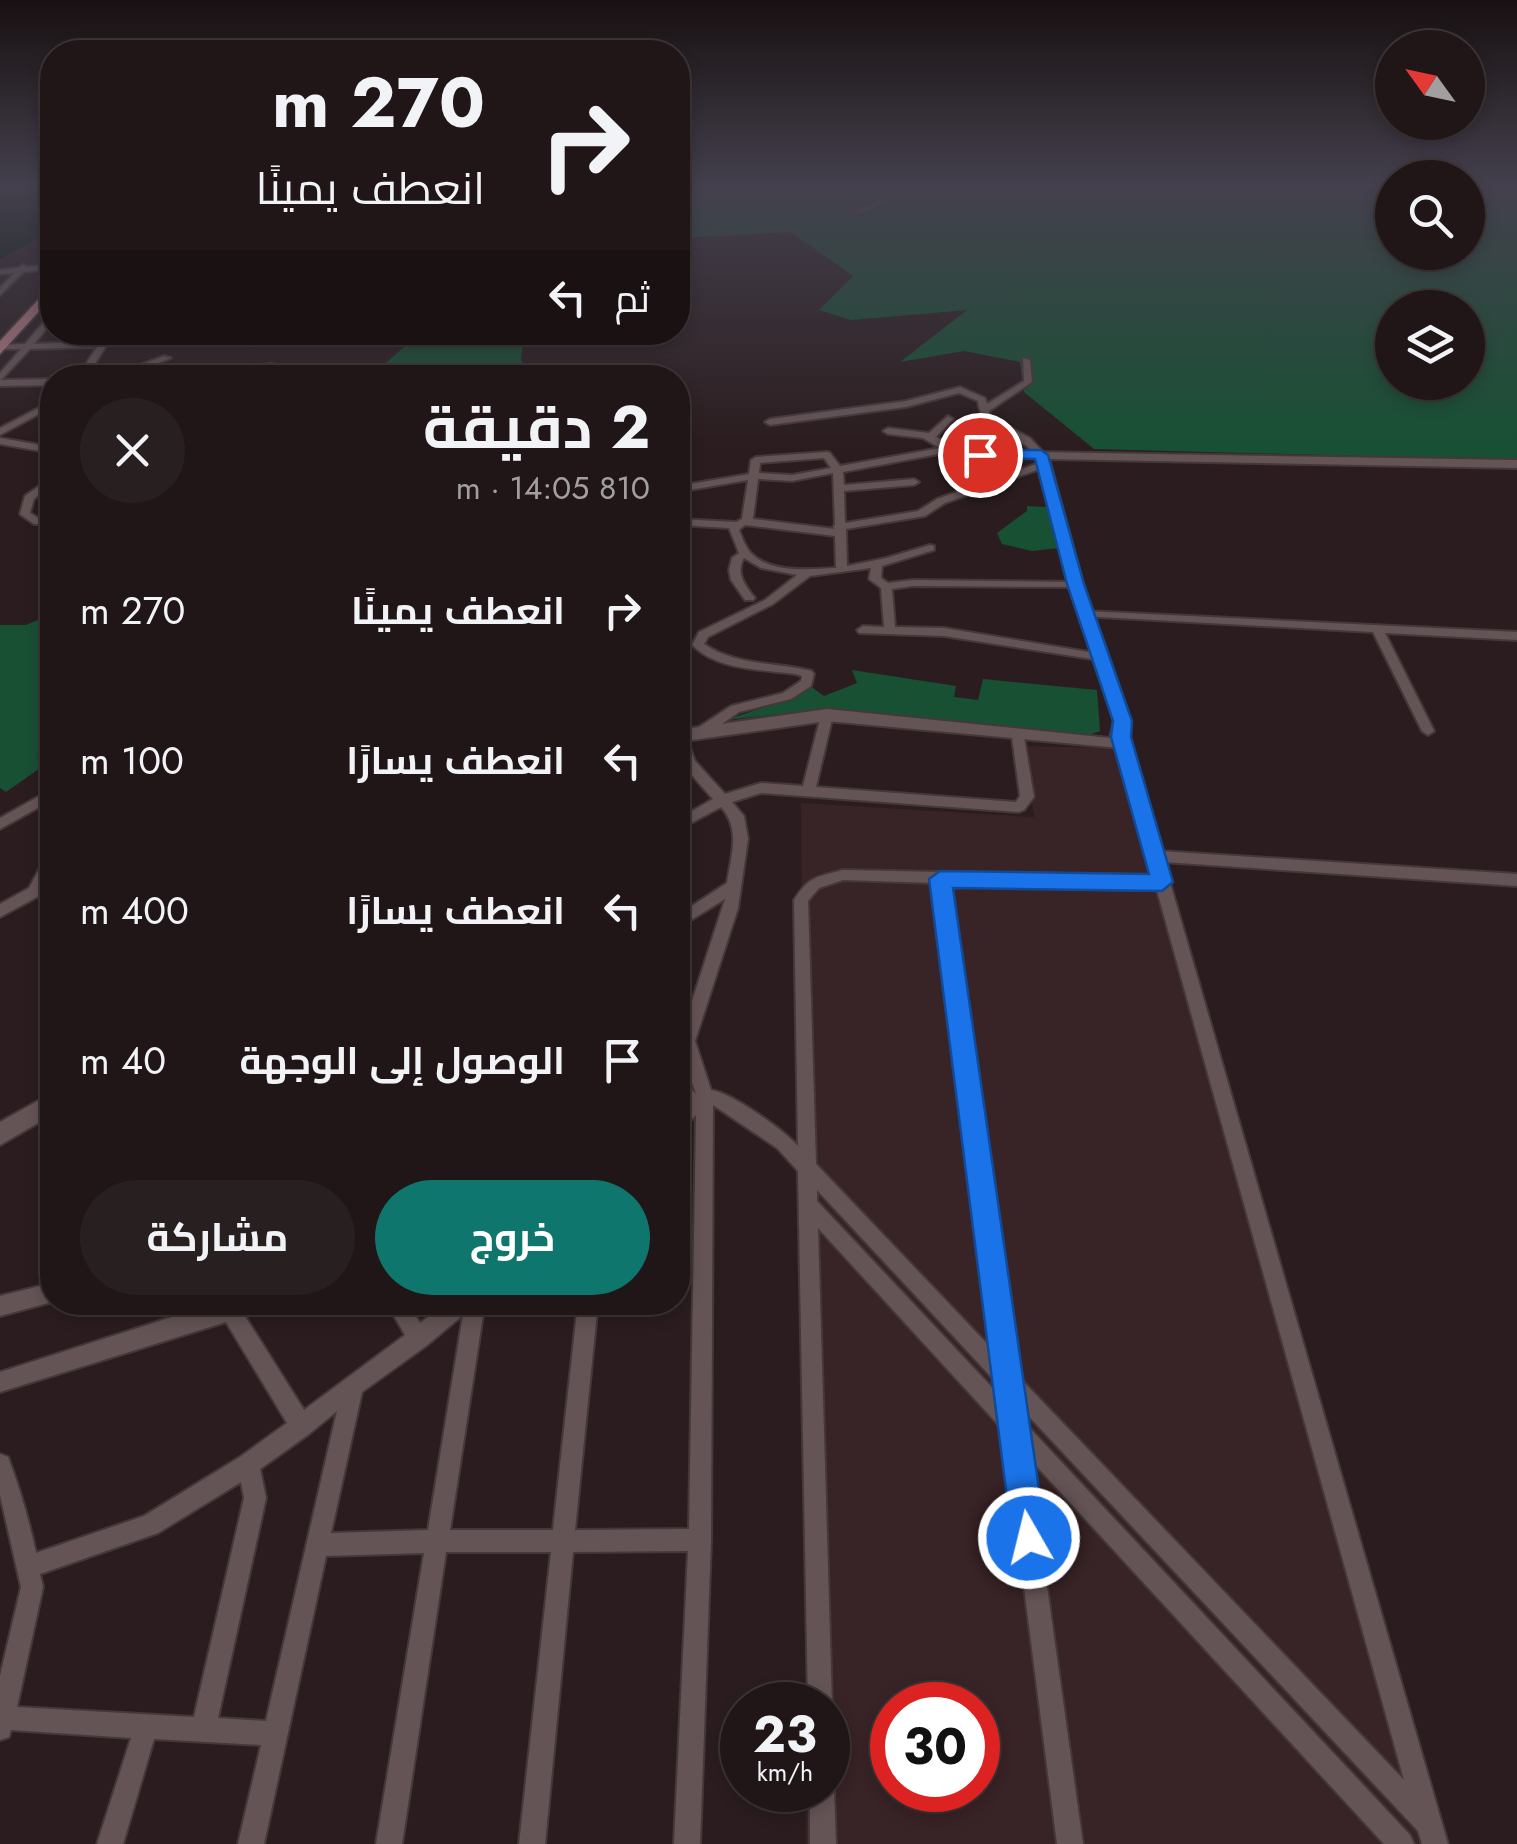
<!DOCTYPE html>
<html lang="ar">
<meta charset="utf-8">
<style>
body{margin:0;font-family:Jost,Cairo,sans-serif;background:#281f20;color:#f1f3f6;direction:rtl;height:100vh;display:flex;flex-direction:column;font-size:38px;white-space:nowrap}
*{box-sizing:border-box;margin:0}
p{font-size:32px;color:#a29fa1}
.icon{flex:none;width:55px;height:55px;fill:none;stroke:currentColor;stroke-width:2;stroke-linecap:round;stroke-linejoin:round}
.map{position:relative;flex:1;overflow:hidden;direction:ltr}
.panel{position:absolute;left:40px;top:365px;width:650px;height:950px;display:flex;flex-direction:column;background:#201617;border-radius:40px;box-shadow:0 5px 15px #0003,0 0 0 2px #3d3536;direction:rtl}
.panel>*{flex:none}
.banner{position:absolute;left:40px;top:40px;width:650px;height:305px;border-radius:40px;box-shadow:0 5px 15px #0003,0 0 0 2px #3d3536;direction:rtl;background:#201617;color:#f1f3f6;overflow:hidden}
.needle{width:65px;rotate:303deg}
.tools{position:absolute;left:1375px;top:30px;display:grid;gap:20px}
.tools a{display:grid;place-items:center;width:110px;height:110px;border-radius:50%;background:#201617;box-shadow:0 5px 15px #0003,0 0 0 2px #3d3536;font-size:50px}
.speed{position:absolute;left:720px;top:1682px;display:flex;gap:20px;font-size:50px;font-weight:700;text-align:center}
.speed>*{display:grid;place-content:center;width:130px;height:130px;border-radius:50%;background:#201617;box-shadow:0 5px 15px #0003,0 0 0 2px #3d3536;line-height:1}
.speed small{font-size:25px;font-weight:400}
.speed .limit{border:15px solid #d22;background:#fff;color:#111}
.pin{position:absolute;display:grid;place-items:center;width:85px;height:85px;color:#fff;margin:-42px;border:5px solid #fff;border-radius:50%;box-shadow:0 2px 10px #0007}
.me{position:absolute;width:110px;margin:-55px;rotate:352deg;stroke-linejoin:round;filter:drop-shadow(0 0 8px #0008)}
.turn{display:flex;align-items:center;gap:35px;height:210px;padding:0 40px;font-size:45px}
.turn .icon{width:130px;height:130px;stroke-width:2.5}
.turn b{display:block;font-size:70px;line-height:85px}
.then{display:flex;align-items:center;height:95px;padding:0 40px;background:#0003;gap:20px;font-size:38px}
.round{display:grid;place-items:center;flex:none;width:105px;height:105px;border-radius:52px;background:#281f20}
.headline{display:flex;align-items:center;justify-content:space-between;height:170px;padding:0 40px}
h1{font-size:60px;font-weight:700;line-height:75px}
.primary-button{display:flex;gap:20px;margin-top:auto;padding:20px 40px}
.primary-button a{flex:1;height:115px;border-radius:60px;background:#0f766e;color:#fff;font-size:40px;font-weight:700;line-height:115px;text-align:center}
.primary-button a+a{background:#281f20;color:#f1f3f6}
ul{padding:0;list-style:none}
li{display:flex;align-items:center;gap:30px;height:150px;padding:0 40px}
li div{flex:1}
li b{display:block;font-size:38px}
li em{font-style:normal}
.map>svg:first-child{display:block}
.built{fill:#382326;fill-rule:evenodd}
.green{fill:#185034;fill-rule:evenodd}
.water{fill:#03180c}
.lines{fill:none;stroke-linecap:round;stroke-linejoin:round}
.minor-casing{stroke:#44383a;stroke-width:4}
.tertiary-casing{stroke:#44383a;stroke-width:4}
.primary-casing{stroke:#44383a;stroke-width:4}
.minor{fill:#655456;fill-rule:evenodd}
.tertiary{fill:#655456;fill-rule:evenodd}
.primary{fill:#b2787f;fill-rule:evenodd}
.route{fill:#1a73e8;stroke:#114b97;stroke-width:2.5}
</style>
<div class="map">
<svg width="1517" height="1844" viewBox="0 0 1517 1844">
<rect width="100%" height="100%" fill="#2b1d1f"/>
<path class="built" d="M1024 746 1118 748 1421 1844H806V1790H828V1705H806L801 803 1034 817ZM892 1705H978V1790H892Z"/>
<path class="green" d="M678 186H1392V252H1468V186H1517V460L1094 449 1024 392 1020 362 964 351 900 362 967 310 851 320 819 310 853 276 791 232 678 238ZM1392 308H1468V382H1392Z
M421 332H573V333L564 338 524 333 521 361 543 377H370Z
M1027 506 1047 507 1059 548 1032 551 1002 544 997 533 1027 511Z
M52 614V748L37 758 46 764 6 792 0 788V625H26Z
M852 670 956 686 954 697 978 700 983 679 1097 690 1100 731 1077 739 827 709 726 720 791 698 810 686 824 696 857 683Z"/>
<path class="water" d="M0 186H52V231L0 259Z"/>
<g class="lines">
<defs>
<path id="minor" d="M913 186H922L858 214 853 213Z
M23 265 27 267 52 265V269L23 272 0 295V288L14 273 0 274V270L18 268Z
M49 316H52V322L34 344 103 341 136 338 140 340 106 346 86 378H77L97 347 30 349 1 380 52 379V385L0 386V373L21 349H0V345L25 344Z
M164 356 171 358 119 378H105Z
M1023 358 1030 360 1032 382 989 411 990 417 1030 438 1044 453V457L996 460 949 452 843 472 844 485 914 479 919 482 914 485 844 491 845 523 918 511 937 499 1039 463H1045V467L945 503 925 516 846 529 847 566 886 558 930 545 934 546V550L882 566 881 578 888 583 913 580 1080 582V586L1076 587 913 586 892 589 895 627 944 628 1101 654 1105 655V661L944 636 859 633 857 630 863 626 884 627 881 588 869 579 871 568 810 576 773 604 708 637 704 644C735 666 777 662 812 671L814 674 811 686 791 699 739 712 706 735H696L695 732 696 729 731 706 783 693 801 681 802 676 795 674C760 669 719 671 692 645L699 632 765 600 797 575 761 568 744 558C735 572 745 586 755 598L753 600H745L731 580 729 570 732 558 739 553 729 528 678 525V519L736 522 742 519 748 480 678 492V486L749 474 751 460 756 457 827 452 830 453 840 466 940 448 923 438 888 434 883 431 888 428 929 433 948 416 953 419 936 437C966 455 1000 454 1033 452 1014 432 979 429 978 401L959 393 906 407 770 425 765 422 770 419 906 401 960 387 985 398 987 404 1024 381ZM824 458 831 468 792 475 759 473 760 463ZM833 473 835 525 833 527 835 529 753 519 758 479 792 481ZM745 525 835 536 836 568C810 569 770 574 750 552 745 546 742 537 739 530Z
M270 364 296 367 316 378C301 378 289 370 274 369 256 369 240 378 223 378L244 368Z
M52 401V407L0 435V428Z
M0 438 52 447V453L0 444Z
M52 477V484L34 499 30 513 40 519 52 518V524H34L20 514 25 496Z
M1086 611 1517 632V640L1385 633 1434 731 1428 735 1422 731 1373 632 1082 616 1080 614Z
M827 711 833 715 816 787 1016 802 1020 796 1012 737 1018 733 1024 737 1034 797 1024 810 1019 812 761 793 732 802 744 816 748 839 738 908 695 1041 711 1090C734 1094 782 1129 798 1146L794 900C809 876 817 877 843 870L1153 876 1115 737 1116 734H1126L1127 737 1160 851 1517 874V886L1164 862 1448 1844H1422L1418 1831 1022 1409 1024 1422 1410 1835 1414 1844H1384L1029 1458 1083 1844H1057L1004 1431 818 1228 832 1705 828 1714V1705H808L798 1171 777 1148 713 1105 711 1540 700 1844H674L688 1551 573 1552 545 1844H519L551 1552H446L402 1844H376L424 1553 326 1556 264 1844H238L261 1745 154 1739 123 1844H97L131 1738 11 1730 9 1737 0 1740V1676L21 1587 0 1495V1454L8 1457C20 1489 29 1520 36 1553L144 1516 240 1457 287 1423 226 1322 0 1392V1372L219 1302H236L304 1410 405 1335 386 1302H407L420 1323 448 1302H485L450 1530H553L578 1302H598L575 1530 689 1529 696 1115 684 1127 678 1129V1110L683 1105 678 1099V1081L684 1083 696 1094 678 1042V1024L684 1026 725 899 678 928V915L727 883C731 856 741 829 721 807L678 830V819L713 799C692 775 678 765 678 731L684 732 695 761 725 794 761 783 803 786 821 715ZM843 880 934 883 994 1351 816 1164 808 901 819 888ZM949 883 1156 887 1404 1780 1017 1375ZM817 1190 998 1384 1000 1396 817 1201ZM463 1315 428 1530 331 1533 362 1392 426 1346ZM337 1411 266 1721 218 1718 266 1498 260 1469 309 1434ZM241 1482 244 1498 194 1717 17 1707 43 1587 40 1574 158 1533Z
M52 789V800L0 829V818Z
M52 854V871L49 877H52V889L0 917V904L29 888 47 855Z
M52 1283V1302L0 1316V1296Z
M828 1780 831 1781 834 1790 836 1844H810V1790H828Z"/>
<path id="tertiary" d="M1036 452 1517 460V468L1049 459 1083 584 1130 721V737L1120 748 827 721 678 742V730L827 709 1110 738 1114 721 1069 584Z
M52 1093V1115L0 1145V1122Z"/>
<path id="primary" d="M52 285V297L0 354V341Z"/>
</defs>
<use href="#minor" class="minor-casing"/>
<use href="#tertiary" class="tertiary-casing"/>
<use href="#primary" class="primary-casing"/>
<use href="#minor" class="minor"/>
<use href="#tertiary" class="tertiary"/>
<use href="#primary" class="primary"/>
</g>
<linearGradient id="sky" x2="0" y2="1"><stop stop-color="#181011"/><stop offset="0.42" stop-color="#44404d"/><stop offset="1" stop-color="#44404d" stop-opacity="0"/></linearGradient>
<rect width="1517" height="444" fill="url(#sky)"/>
<path class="route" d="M980 450H1041L1048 455 1084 584 1132 721 1131 737 1173 882 1162 891 953 888 1046 1538 1041 1549 1029 1554 1017 1549 1012 1538 929 879 940 871 1149 874 1111 737 1113 721 1067 584 1035 459 975 458V452Z"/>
</svg>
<div class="tools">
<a><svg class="needle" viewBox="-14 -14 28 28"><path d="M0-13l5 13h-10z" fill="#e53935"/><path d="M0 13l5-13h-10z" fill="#a29fa1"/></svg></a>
<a><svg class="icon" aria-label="search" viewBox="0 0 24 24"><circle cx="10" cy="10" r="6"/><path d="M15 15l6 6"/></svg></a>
<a><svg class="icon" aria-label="layers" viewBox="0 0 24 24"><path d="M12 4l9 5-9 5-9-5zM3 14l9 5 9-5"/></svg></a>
</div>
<div class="speed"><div>23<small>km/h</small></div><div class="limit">30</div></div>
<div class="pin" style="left:980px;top:455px;background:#d93025"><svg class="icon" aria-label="arrive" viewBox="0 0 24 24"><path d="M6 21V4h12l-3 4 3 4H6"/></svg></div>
<svg class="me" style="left:1029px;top:1538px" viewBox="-20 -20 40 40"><circle r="17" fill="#1a73e8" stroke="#fff" stroke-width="3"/><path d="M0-11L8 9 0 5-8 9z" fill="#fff"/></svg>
<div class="banner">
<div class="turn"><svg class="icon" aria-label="right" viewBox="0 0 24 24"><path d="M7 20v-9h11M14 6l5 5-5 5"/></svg><div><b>270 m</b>انعطف يمينًا</div></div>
<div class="then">ثم<svg class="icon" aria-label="left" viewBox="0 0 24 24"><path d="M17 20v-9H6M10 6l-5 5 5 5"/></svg></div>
</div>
<section class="panel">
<div class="headline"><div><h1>2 دقيقة</h1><p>810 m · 14:05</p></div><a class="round"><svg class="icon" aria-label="close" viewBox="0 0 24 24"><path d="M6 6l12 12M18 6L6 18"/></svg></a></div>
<ul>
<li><svg class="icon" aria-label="right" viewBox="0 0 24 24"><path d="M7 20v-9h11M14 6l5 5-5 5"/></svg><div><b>انعطف يمينًا</b></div><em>270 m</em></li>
<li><svg class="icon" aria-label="left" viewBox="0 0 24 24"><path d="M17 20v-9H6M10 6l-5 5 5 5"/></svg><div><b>انعطف يسارًا</b></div><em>100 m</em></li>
<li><svg class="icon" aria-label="left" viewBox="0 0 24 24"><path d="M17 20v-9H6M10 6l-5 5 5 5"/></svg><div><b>انعطف يسارًا</b></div><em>400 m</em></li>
<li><svg class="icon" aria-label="arrive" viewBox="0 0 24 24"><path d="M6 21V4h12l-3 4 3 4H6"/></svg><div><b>الوصول إلى الوجهة</b></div><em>40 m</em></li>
</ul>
<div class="primary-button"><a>خروج</a><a>مشاركة</a></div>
</section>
</div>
